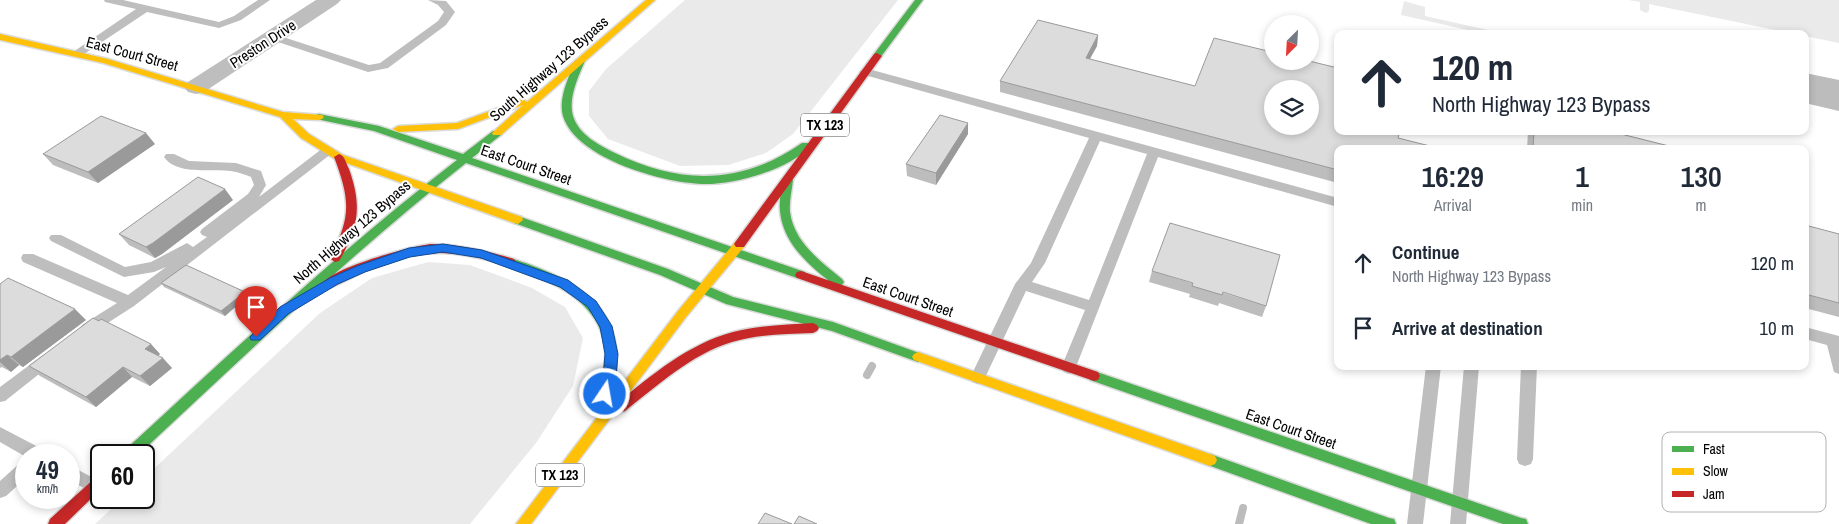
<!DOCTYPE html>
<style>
body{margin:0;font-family:"Archivo Narrow",sans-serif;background:#f6f6f7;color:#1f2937;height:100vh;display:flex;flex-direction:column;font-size:19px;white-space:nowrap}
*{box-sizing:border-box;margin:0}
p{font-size:16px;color:#747a83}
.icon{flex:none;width:28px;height:28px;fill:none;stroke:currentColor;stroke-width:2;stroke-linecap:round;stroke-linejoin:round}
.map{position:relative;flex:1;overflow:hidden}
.details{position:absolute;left:1334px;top:145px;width:475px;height:225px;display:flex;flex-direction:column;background:#fff;border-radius:10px;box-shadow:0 2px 8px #0003}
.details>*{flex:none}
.hud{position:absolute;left:1334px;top:30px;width:475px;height:105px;border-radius:10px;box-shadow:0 2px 8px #0003;background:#fff;color:#1f2937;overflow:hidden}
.needle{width:32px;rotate:204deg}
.tools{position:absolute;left:1264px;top:15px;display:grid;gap:10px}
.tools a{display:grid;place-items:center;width:55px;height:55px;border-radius:50%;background:#fff;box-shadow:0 2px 8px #0003;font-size:25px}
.speed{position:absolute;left:15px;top:444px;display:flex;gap:10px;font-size:25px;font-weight:700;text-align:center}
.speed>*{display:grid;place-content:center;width:65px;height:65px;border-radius:50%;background:#fff;box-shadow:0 2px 8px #0003;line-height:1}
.speed small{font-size:12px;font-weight:400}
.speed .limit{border:2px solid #111;border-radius:8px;background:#fff;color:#111}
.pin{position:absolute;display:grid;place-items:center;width:42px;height:42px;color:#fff;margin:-51px -21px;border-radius:50% 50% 50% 0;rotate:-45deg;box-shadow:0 0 5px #0007}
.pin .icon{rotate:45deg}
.me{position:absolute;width:55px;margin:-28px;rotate:12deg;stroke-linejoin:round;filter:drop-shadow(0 0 4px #0008)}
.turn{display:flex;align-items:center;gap:18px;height:105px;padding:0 15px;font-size:22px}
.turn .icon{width:65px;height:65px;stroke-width:2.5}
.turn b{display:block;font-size:35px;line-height:42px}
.eta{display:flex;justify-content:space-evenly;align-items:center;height:85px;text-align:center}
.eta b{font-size:30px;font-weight:600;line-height:35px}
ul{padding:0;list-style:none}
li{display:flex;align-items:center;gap:15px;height:65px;padding:0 15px}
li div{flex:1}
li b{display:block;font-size:19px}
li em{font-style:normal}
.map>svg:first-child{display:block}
.green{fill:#eaeaea}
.water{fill:#bcbcbc}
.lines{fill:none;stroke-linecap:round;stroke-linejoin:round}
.stream{stroke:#bcbcbc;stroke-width:8}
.fast-casing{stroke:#dbdbdb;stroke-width:3}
.slow-casing{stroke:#dbdbdb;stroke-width:3}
.jam-casing{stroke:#dbdbdb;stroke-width:3}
.lane{fill:#bebebe;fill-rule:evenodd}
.street{fill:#bebebe;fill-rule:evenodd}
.fast{fill:#4caf50;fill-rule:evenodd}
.slow{fill:#ffc107;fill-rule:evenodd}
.jam{fill:#c62828;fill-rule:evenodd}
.wall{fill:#bdbdbd}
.shaded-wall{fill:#9a9a9a}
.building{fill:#dcdcdc;stroke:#9a9a9a;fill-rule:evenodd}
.route{fill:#1a73e8;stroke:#114b97}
.labels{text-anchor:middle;stroke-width:4;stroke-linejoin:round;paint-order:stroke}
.shield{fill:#fff;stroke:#4c4c4c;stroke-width:1}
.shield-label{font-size:14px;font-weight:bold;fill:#000}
.street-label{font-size:15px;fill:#000;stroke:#fff}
.key{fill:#fff;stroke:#b2b2b2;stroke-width:1}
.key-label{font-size:14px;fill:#000}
</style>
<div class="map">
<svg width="1839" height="524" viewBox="0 0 1839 524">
<rect width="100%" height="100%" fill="#fff"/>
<path class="green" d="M685 0H898L793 134 766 153 728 165 680 166 608 139 589 116V91L606 69Z
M1629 0H1839V43L1805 36V34H1794L1649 4V11L1646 13 1640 10V2Z
M1404 1 1425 7V16L1506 34H1486L1401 15Z
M428 262 470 265 532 288 565 307 583 338 573 386 536 443 470 524H95L123 498H144V478L320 313 372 278Z"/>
<path class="water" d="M1805 73 1839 80V111L1805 103Z"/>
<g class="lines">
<path class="stream" d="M867 375 872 366
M1239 524 1243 508"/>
<defs>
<path id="fast" d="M915 0H923L880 58H874V54Z
M580 58 585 61C578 77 568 98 573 116 579 135 599 145 615 153 680 185 742 185 802 143H810L811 145C792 169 735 184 706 184 666 184 576 159 563 116 558 98 569 77 575 61Z
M319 114 379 126 463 154 493 131H501L502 133 501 135 472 158 805 272 807 275 805 278H797L466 163C351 254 245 355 138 455H122L124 451C233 351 340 250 457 160L374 131 316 119 314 117 316 115Z
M788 176 793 180C792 190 789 201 790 212 794 242 820 261 842 279L844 282 842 285H834C810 266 783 244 780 211 779 201 781 190 783 180Z
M518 216 668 269 733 297 833 322 922 354 924 357 922 360 918 362 832 331 726 304 660 275 514 223 513 220Z
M510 258C568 276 627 304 615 375 613 388 610 404 605 416L600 417 595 416 594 412C599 392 607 368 605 347 598 298 547 279 506 265L504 262 506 259Z
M1094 371 1521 518 1526 519 1528 524H1503L1090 380 1088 376 1090 372Z
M1210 454 1389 518 1394 519 1396 524H1371L1205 464 1203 460 1205 456Z"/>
<path id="slow" d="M646 0H655L501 135H493L492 133 523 105 458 129 398 132 393 129 398 126 457 123 520 100 523 99 527 102Z
M0 34 108 59 283 112 322 115 324 117 322 119 319 120 293 119 309 134 343 155 522 217 523 220 518 224 514 223 335 159 301 138 280 117 103 63 0 40Z
M740 240 744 241 746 244 744 247 686 317 531 524H516L678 311 736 241Z
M918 352 1210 454 1215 456 1217 460 1215 464 1210 466 914 360 912 357 914 354Z"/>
<path id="jam" d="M877 53 882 56 744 247H736L734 244 736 241 874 54Z
M339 154C345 156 346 163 349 169 362 205 359 228 339 261L335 262 329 258C352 218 350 199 334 157Z
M430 244C459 244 487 251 514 259L516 262 510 266C458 251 425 246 374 267 358 273 344 283 328 288L324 287 322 284C333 267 409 247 430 244Z
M801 271 1098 372 1100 376 1098 380 1094 381 797 278 795 275 797 272Z
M813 323 817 325 819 328 817 331 813 333C786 334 758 334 732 342 692 354 658 385 625 411L621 412 617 411 615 407 617 403C652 375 688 344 733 332 759 325 786 325 813 323Z
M101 475V489L65 524H48L50 519 96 477Z"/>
</defs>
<use href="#fast" class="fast-casing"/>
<use href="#slow" class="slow-casing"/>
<use href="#jam" class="jam-casing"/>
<path class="lane" d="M104 0H123L219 22 234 16 258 0H270L241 20 219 28 147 12 81 56H73L71 54 73 52 136 9 105 2Z
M428 0 446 1 455 12 446 25 388 68 368 72 269 39 268 37 273 34 277 35 369 65 380 63 438 21 444 12 438 5Z
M865 68 1338 198V207L1158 157 1074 372 1069 374 1064 372 1061 368 1085 310 1026 291 983 382 978 384 973 382 970 378 1015 284 1031 263 1089 138 861 74 859 72ZM1100 141 1147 154 1089 300 1032 282 1045 263Z
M327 147 331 148 333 151 331 154 134 306 92 333 87 335 82 333 80 329 82 325 117 303 23 262 21 258 23 254H33L128 295 166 267 154 272 124 277 51 241 49 238 51 235H61L125 267 151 262 187 243 193 247 207 237 202 235 200 232 202 229 248 194 254 185 251 177C246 175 241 173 236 172 216 167 178 177 164 157L166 154H174L189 161 236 163 261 171 266 185 259 197 323 148Z
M1805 327 1839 336V374L1834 372 1827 345 1805 339Z
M48 353 53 355 55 359 53 363 5 401 0 402V387L43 355Z
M1426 366H1441L1423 524H1407Z
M1464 366H1479L1466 524H1450Z
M1521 366H1537L1533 459 1531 464 1525 466 1519 464 1517 459Z
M0 427 44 450 46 455H26V457L0 442Z
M26 461V478L6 496 0 498V481L20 463Z
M69 465 101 482V492L95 494 69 480Z"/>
<path class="street" d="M316 0H341L337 4 204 92 196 94 188 92 184 87 188 82Z"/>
<use href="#fast" class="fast"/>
<use href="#slow" class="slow"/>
<use href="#jam" class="jam"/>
</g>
<path class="wall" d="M1098 35 1097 46 1090 59 1338 149V183L1000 92V81Z
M968 123V134L936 185 907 176 906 164Z
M1528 131H1609L1681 149H1527Z
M155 144 98 183 53 165 43 154Z
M233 200 162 254 155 258 129 245 119 234Z
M1805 225 1839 234V317L1805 308Z
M1152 271 1266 306 1262 317 1219 303 1218 306 1189 297 1190 294 1149 282Z
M161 283 248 296 225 316 164 287Z
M0 284 86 320 23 367 19 365 11 372 2 367 0 368Z
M160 354 158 356 172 368 150 386 132 377 96 407 40 376 29 366Z"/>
<path class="shaded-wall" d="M1098 35 1097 46 1084 69 1086 58Z
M968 123V134L936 185V173Z
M146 133 155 144 98 183 88 172Z
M225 189 233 200 162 254 155 258 146 247Z
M245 292 248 296 225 316 221 311Z
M75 309 86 320 23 367 11 357Z
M151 344 160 354 154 359 145 349Z
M7 355 19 365 11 372 0 362V360Z
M163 358 172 368 150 386 140 376Z
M123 367 132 377 96 407 86 397Z"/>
<path class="building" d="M1038 20 1098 35 1086 58 1195 86 1214 38 1272 52V61H1309L1338 68V131H1400L1398 138 1442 149H1338V170L1000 81ZM1272 89H1310V126H1272Z
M940 115 968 123 936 173 906 164Z
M101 116 146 133 88 172 43 154Z
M1534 131H1609L1681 149H1533Z
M198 177 225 189 153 243 146 247 119 234Z
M1170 223 1280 255 1266 306 1223 292 1222 295 1192 286 1193 283 1152 271Z
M1805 225 1839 234V303L1805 294Z
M186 265 245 292 221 311 161 283Z
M8 278 75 309 11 357 7 355 0 360V284Z
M93 318 99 321 101 319 151 344 145 349 163 358 140 376 123 367 86 397 29 366Z
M765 513 792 524H758Z
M799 516 817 524H794Z"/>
<path class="route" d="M443 244 482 250 568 280 596 301 612 326 618 354 616 378 610 397 605 399 601 397 599 394 603 378 605 354 600 327 588 307 560 287 481 258 443 252 410 257 365 272 338 284 288 314 260 340H251L250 337 280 307 330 278 357 266 409 248Z"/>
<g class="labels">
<g class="shield">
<rect x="801" y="113.5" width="48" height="23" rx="4"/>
<rect x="536" y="463.5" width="48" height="23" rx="4"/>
</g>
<g class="shield-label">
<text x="825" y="130">TX 123</text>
<text x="560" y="480">TX 123</text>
</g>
<g class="street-label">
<text transform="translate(263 44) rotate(-33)" y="5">Preston Drive</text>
<text transform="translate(132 54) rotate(15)" y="5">East Court Street</text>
<text transform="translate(549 69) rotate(-41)" y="5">South Highway 123 Bypass</text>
<text transform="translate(526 165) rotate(19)" y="5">East Court Street</text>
<text transform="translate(352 232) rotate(-41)" y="5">North Highway 123 Bypass</text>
<text transform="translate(908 297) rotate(19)" y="5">East Court Street</text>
<text transform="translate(1291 429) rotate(19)" y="5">East Court Street</text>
</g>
</g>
<rect x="1662" y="432" width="164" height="80" rx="8" class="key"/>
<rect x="1672" y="446" width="22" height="6" fill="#4caf50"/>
<rect x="1672" y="468" width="22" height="7" fill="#ffc107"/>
<rect x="1672" y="491" width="22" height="6" fill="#c62828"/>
<g class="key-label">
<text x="1703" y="454">Fast</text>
<text x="1703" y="476">Slow</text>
<text x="1703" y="499">Jam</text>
</g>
</svg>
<div class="tools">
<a><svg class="needle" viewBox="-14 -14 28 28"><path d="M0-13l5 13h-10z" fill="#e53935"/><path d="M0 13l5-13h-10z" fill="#747a83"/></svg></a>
<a><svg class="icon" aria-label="layers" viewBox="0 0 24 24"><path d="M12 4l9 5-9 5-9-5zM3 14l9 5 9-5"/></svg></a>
</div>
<div class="speed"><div>49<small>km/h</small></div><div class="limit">60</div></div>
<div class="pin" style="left:256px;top:337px;background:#d93025"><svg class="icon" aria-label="arrive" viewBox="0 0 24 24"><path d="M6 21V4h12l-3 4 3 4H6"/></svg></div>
<svg class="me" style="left:605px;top:394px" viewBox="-20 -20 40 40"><circle r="17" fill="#1a73e8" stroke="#fff" stroke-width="3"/><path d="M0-11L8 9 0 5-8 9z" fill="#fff"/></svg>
<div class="hud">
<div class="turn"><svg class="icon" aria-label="ahead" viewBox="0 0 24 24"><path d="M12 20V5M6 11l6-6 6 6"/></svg><div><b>120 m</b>North Highway 123 Bypass</div></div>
</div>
<section class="details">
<div class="eta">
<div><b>16:29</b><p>Arrival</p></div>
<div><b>1</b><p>min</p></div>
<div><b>130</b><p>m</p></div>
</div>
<ul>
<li><svg class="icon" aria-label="ahead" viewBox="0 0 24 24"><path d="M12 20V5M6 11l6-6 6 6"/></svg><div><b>Continue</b><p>North Highway 123 Bypass</p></div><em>120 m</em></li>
<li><svg class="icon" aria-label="arrive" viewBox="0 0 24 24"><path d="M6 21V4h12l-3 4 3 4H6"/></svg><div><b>Arrive at destination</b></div><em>10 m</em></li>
</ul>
</section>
</div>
